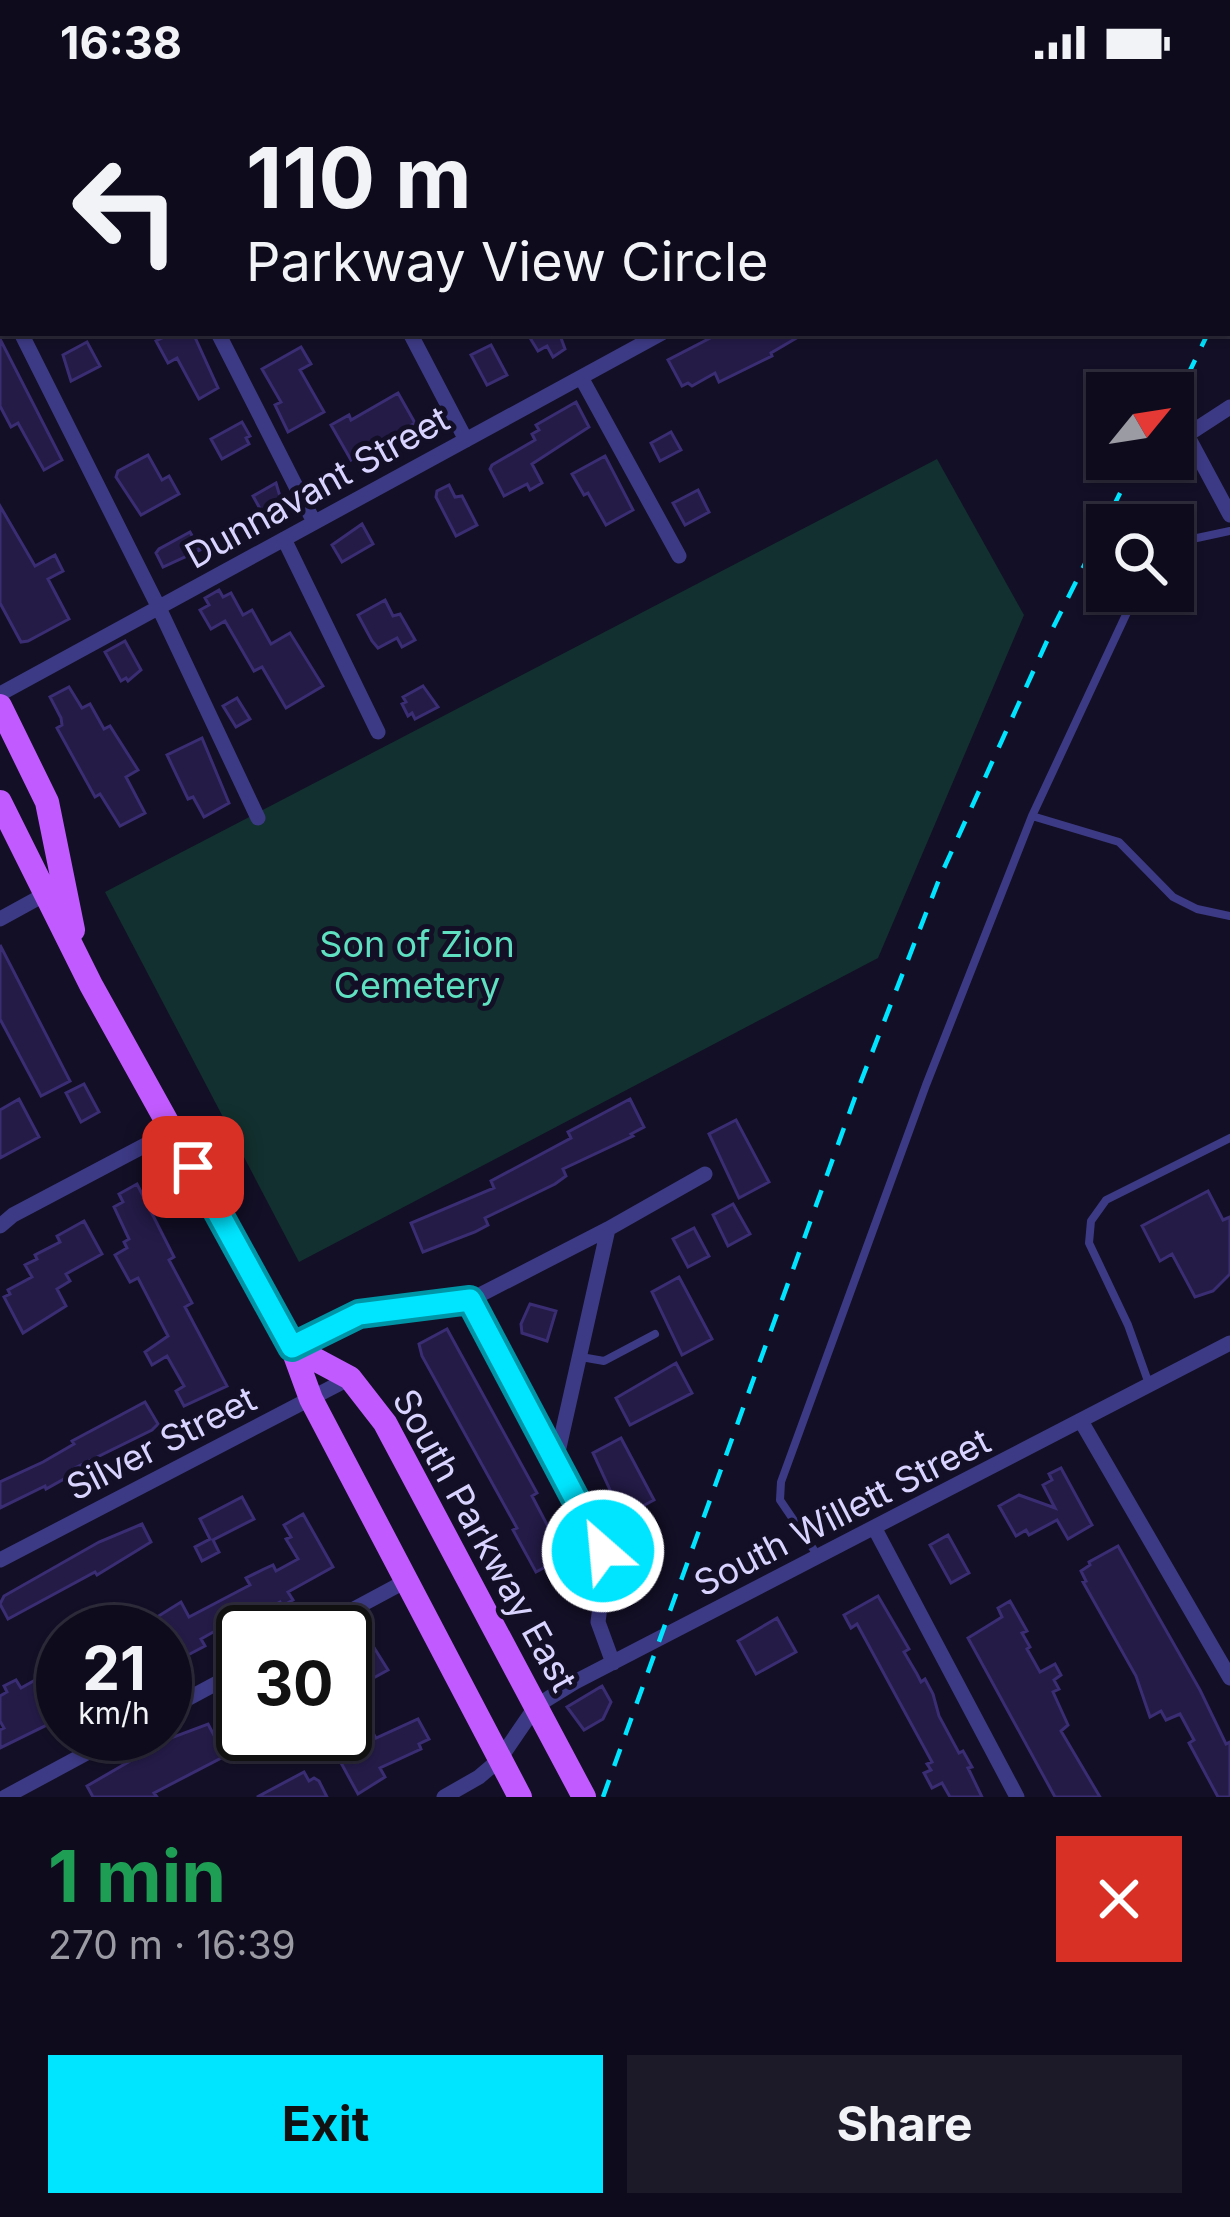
<!DOCTYPE html>
<meta charset="utf-8">
<style>
body{margin:0;font-family:Inter,sans-serif;background:#1c1929;color:#f1f3f6;height:100vh;display:flex;flex-direction:column;font-size:45px;white-space:nowrap}
*{box-sizing:border-box;margin:0}
p{font-size:39px;color:#9b9ba3}
.icon{flex:none;width:66px;height:66px;fill:none;stroke:currentColor;stroke-width:2;stroke-linecap:round;stroke-linejoin:round}
.map{position:relative;height:1713px;overflow:hidden}
.side{display:flex;flex-direction:column;background:#0e0b1c;flex:1}
.side>*{flex:none}
.top-card{position:absolute;left:0px;top:0px;width:1230px;height:252px;box-shadow:0 3px 9px #0004,0 0 0 3px #2e2b3b;background:#0e0b1c;color:#f1f3f6;overflow:hidden}
.needle{width:78px;rotate:60deg}
.fabs{position:absolute;left:1086px;top:288px;display:grid;gap:24px}
.fabs a{display:grid;place-items:center;width:108px;height:108px;border-radius:0px;background:#0e0b1c;box-shadow:0 3px 9px #0004,0 0 0 3px #2e2b3b;font-size:60px}
.speed{position:absolute;left:36px;top:1521px;display:flex;gap:24px;font-size:60px;font-weight:700;text-align:center}
.speed>*{display:grid;place-content:center;width:156px;height:156px;border-radius:50%;background:#0e0b1c;box-shadow:0 3px 9px #0004,0 0 0 3px #2e2b3b;line-height:1}
.speed small{font-size:30px;font-weight:400}
.speed .limit{border:6px solid #111;border-radius:18px;background:#fff;color:#111}
.pin{position:absolute;display:grid;place-items:center;width:102px;height:102px;color:#fff;margin:-51px;border-radius:24px;box-shadow:0 6px 18px #0006}
.me{position:absolute;width:132px;margin:-66px;rotate:333deg;stroke-linejoin:round;filter:drop-shadow(0 0 9px #0008)}
.turn{display:flex;align-items:center;gap:42px;height:252px;padding:0 48px;font-size:54px}
.turn .icon{width:156px;height:156px;stroke-width:2.5}
.turn b{display:block;font-size:84px;line-height:102px}
.round{display:grid;place-items:center;flex:none;width:126px;height:126px;border-radius:0px;background:#1c1929}
.summary{display:flex;align-items:center;justify-content:space-between;height:204px;padding:0 48px}
h1{font-size:72px;font-weight:700;line-height:90px;color:#1e9e55}
.action{display:flex;gap:24px;margin-top:auto;padding:24px 48px}
.action a{flex:1;height:138px;border-radius:0px;background:#00e5ff;color:#111;font-size:48px;font-weight:700;line-height:138px;text-align:center}
.action a+a{background:#1c1929;color:#f1f3f6}
.status{display:flex;justify-content:space-between;align-items:center;height:84px;padding:0 60px;background:#0e0b1c;direction:ltr}
.status svg{height:33px;fill:currentColor}
.map>svg:first-child{display:block}
.green{fill:#12302f}
.building{fill:#241b47;stroke:#3b2d73;stroke-width:3}
.lines{fill:none;stroke-linecap:round;stroke-linejoin:round}
.lane{stroke:#3d3a85;stroke-width:8}
.street{stroke:#3d3a85;stroke-width:15}
.primary{stroke:#c25bff;stroke-width:24}
.rail{stroke:#00e5ff;stroke-width:4.5;stroke-dasharray:18 15;stroke-linecap:butt}
.route-casing{stroke:#0095a6;stroke-width:30}
.route{stroke:#00e5ff;stroke-width:21}
.labels{text-anchor:middle;stroke-width:10;stroke-linejoin:round;paint-order:stroke}
.street-label{font-size:36px;fill:#d9d4ff;stroke:#130f26}
.park-label{font-size:36px;fill:#5fe0c0;stroke:#130f26}
</style>
<div class="status"><b>16:38</b><svg viewBox="0 0 49 12"><path d="M0 12V9h3v3zM5 12V6h3v6zM10 12V3h3v9zM15 12V0h3v12zM26 1h20v11H26zM47 4h2v5h-2z"/></svg></div>
<div class="map">
<svg width="1230" height="1713" viewBox="0 0 1230 1713">
<rect width="100%" height="100%" fill="#130f26"/>
<path class="green" d="M937 375 1024 531 878 874 299 1178 105 808Z"/>
<path class="building" d="M172 249H193L218 304 199 315 177 274 168 279 156 257Z
M527 249H571L561 254 565 265 553 273 547 262 538 267Z
M720 249H805L771 269 772 272 719 298 715 289 692 302 688 299 682 302 668 276Z
M0 255 62 376 44 386 18 339 11 343 0 322Z
M87 258 100 282 71 297 63 271Z
M491 261 507 291 487 301 471 271Z
M301 263 311 280 300 286 324 328 288 348 275 321 281 318 262 285Z
M398 309 415 339 408 343 410 347 351 376 331 341 349 331 351 336Z
M576 318 589 343 532 380 542 399 530 406 527 400 504 412 490 385 492 381 535 356 532 350 539 346 536 341Z
M242 338 250 352 246 354 249 360 222 375 211 355Z
M671 348 681 366 660 377 651 359Z
M148 371 162 396 169 392 179 410 141 431 116 393 118 387Z
M605 372 633 426 606 441 588 409 584 411 572 390Z
M276 399 282 419 263 430 253 412Z
M449 401 455 413 462 412 477 441 456 452 436 413 437 407Z
M698 406 709 428 685 441 673 419Z
M0 422 35 482 55 471 63 487 48 495 69 535 28 557 21 558 0 519Z
M362 440 373 460 342 478 332 461Z
M190 448 200 466 163 483 156 469 159 465Z
M219 506 223 513 231 509 243 531 252 526 271 560 290 549 323 602 286 624 262 583 254 587 225 537 211 545 200 526 209 521 205 514Z
M385 516 393 532 400 530 415 556 402 563 397 554 378 564 372 557 358 531Z
M125 557 141 586 128 597 126 594 121 597 105 568Z
M423 602 438 623 415 635 412 629 408 632 402 620 406 618 403 613Z
M69 603 82 624 90 620 104 645 110 642 138 686 126 693 145 729 120 742 100 710 95 713 57 644 62 641 61 634 50 613Z
M237 614 250 635 236 643 223 622Z
M202 654 229 719 204 733 193 713 188 715 167 671Z
M0 861 70 997 41 1012 0 935Z
M84 1000 99 1028 81 1038 66 1009Z
M19 1015 39 1053 0 1074V1026Z
M630 1015 644 1043 631 1050 633 1052 563 1085 566 1092 555 1100 485 1134 488 1141 475 1148 423 1168 411 1139 494 1104 491 1097 571 1054 568 1048Z
M736 1036 769 1098 739 1114 709 1050Z
M137 1100 174 1173 169 1176 192 1219 185 1223 227 1302 184 1322 176 1307 184 1302 167 1272 152 1281 145 1268 168 1252 138 1194 130 1198 115 1171 127 1164 124 1158 129 1155 114 1123 123 1118 119 1110Z
M1208 1107 1223 1136 1230 1133V1190L1213 1207 1195 1213 1172 1170 1160 1177 1142 1142Z
M733 1120 750 1150 728 1162 713 1131Z
M84 1137 102 1170 66 1190 70 1197 57 1205 66 1222 23 1249 4 1213 10 1210 8 1206 32 1193 25 1181 37 1175 35 1171 60 1158 57 1152Z
M694 1144 709 1172 688 1183 673 1155Z
M679 1193 712 1255 682 1271 652 1208Z
M530 1220 556 1227 547 1257 522 1249 521 1240Z
M447 1245 537 1409 532 1412 564 1473 536 1488 513 1446 517 1444 422 1272 419 1260Z
M676 1279 692 1309 630 1341 616 1314Z
M145 1318 158 1340 152 1346 71 1386V1391L46 1405 45 1402 0 1424V1398L43 1378 74 1360 72 1357Z
M621 1354 654 1416 626 1431 619 1418 616 1419 593 1369Z
M1061 1384 1092 1441 1068 1455 1057 1436 1029 1451 1026 1446 1016 1452 999 1422 1019 1411 1055 1424 1043 1401 1052 1396 1049 1390Z
M242 1413 254 1435 213 1456 219 1468 202 1477 195 1463 210 1455 200 1435Z
M303 1430 333 1483 288 1508 293 1516 282 1522 280 1518 269 1524 267 1520 229 1539 201 1555 205 1562 165 1583V1548H133L181 1518 189 1533 250 1501 246 1494 264 1485 273 1481 276 1487 298 1475 286 1455 291 1453 284 1441Z
M142 1440 151 1458 97 1491 95 1488 8 1535 0 1520 4 1512 99 1458Z
M948 1451 969 1489 951 1499 930 1461Z
M1118 1462 1200 1606 1226 1660 1230 1658V1713H1218L1189 1659 1194 1656 1180 1630 1166 1636 1161 1627 1150 1633 1136 1592 1083 1498 1086 1497 1081 1487 1090 1481 1089 1478Z
M878 1512 909 1565 904 1568 917 1590 921 1598 925 1595 933 1610 939 1632 959 1669 963 1667 972 1683 968 1684 982 1713H950L942 1699 932 1704 924 1689 931 1686 927 1680 932 1678 857 1540 851 1544 844 1531Z
M1010 1517 1027 1547 1022 1549 1030 1563 1027 1565 1040 1588 1055 1580 1061 1591 1054 1596 1059 1605 1053 1608 1068 1641 1061 1647 1100 1713H1055L968 1554 1002 1533 998 1524Z
M777 1534 796 1568 756 1590 738 1557Z
M368 1554 388 1586 368 1597 364 1589 345 1599V1567Z
M44 1591 63 1625V1633L0 1664V1646L4 1644 0 1637V1612L7 1608 4 1602 16 1596 21 1604Z
M602 1602 611 1618 603 1635 584 1646 567 1623Z
M418 1635 429 1655 419 1660 421 1665 380 1684 385 1693 358 1710 340 1677 348 1672 340 1657 367 1639 376 1654Z
M208 1640 225 1672 154 1709 157 1713H93L87 1702 168 1655Z
M304 1688 309 1697 314 1694 319 1697 327 1713H257Z"/>
<g class="lines">
<path class="lane" d="M1173 465 1183 457 1230 447
M1032 732 1119 758 1173 813 1197 825 1230 832
M581 1273 604 1277 655 1250
M1149 1300 1128 1241 1089 1159 1091 1137 1106 1116 1230 1054
M818 1472 780 1416 781 1398 926 1001 1032 732 1137 507"/>
<path class="street" d="M89 0 91 3
M279 0 281 3
M498 0 500 3
M857 0 858 3
M1098 3 1103 0
M0 206 3 212
M21 249 159 524 258 734
M218 249 314 438
M410 249 466 356
M582 295 679 472
M1230 323 1187 351 1230 431
M284 455 378 648
M0 610 662 249
M0 835 51 807
M0 1142 13 1131 172 1047
M292 1263 359 1230 470 1216
M1081 1337 1230 1594
M556 1377 608 1145
M875 1445 1017 1713
M0 1476 350 1294
M311 1548 406 1497
M613 1579 598 1538 605 1484 603 1467 470 1216 608 1145 705 1090
M165 1627 243 1585
M5 1713 122 1650
M444 1713 479 1693 499 1676 536 1622 575 1598 1230 1259"/>
<path class="primary" d="M0 622 47 718 73 846
M0 718 91 901 292 1263 311 1315 520 1713
M292 1263 350 1294 385 1339 584 1713"/>
<path class="rail" d="M1227 195 1230 189
M1173 322 1208 249
M603 1713 858 1005 940 793 1052 546 1137 375"/>
</g>
<g class="lines">
<defs>
<path id="route" d="M193 1083 292 1263 359 1230 470 1216 603 1467"/>
</defs>
<use href="#route" class="route-casing"/>
<use href="#route" class="route"/>
</g>
<g class="labels">
<g class="street-label">
<text transform="translate(317 403) rotate(-29)" y="13">Dunnavant Street</text>
<text transform="translate(161 1359) rotate(-27)" y="13">Silver Street</text>
<text transform="translate(842 1428) rotate(-27)" y="13">South Willett Street</text>
<text transform="translate(485 1456) rotate(61)" y="13">South Parkway East</text>
</g>
<g class="park-label">
<text x="417" y="873">Son of Zion<tspan x="417" dy="41">Cemetery</tspan></text>
</g>
</g>
</svg>
<div class="fabs">
<a><svg class="needle" viewBox="-14 -14 28 28"><path d="M0-13l5 13h-10z" fill="#e53935"/><path d="M0 13l5-13h-10z" fill="#9b9ba3"/></svg></a>
<a><svg class="icon" aria-label="search" viewBox="0 0 24 24"><circle cx="10" cy="10" r="6"/><path d="M15 15l6 6"/></svg></a>
</div>
<div class="speed"><div>21<small>km/h</small></div><div class="limit">30</div></div>
<div class="pin" style="left:193px;top:1083px;background:#d93025"><svg class="icon" aria-label="arrive" viewBox="0 0 24 24"><path d="M6 21V4h12l-3 4 3 4H6"/></svg></div>
<svg class="me" style="left:603px;top:1467px" viewBox="-20 -20 40 40"><circle r="17" fill="#00e5ff" stroke="#fff" stroke-width="3"/><path d="M0-11L8 9 0 5-8 9z" fill="#fff"/></svg>
<div class="top-card">
<div class="turn"><svg class="icon" aria-label="left" viewBox="0 0 24 24"><path d="M17 20v-9H6M10 6l-5 5 5 5"/></svg><div><b>110 m</b>Parkway View Circle</div></div>
</div>
</div>
<section class="side">
<div class="summary"><div><h1>1 min</h1><p>270 m · 16:39</p></div><a class="round" style="background:#d93025;color:#fff"><svg class="icon" aria-label="close" viewBox="0 0 24 24"><path d="M6 6l12 12M18 6L6 18"/></svg></a></div>
<div class="action"><a>Exit</a><a>Share</a></div>
</section>
